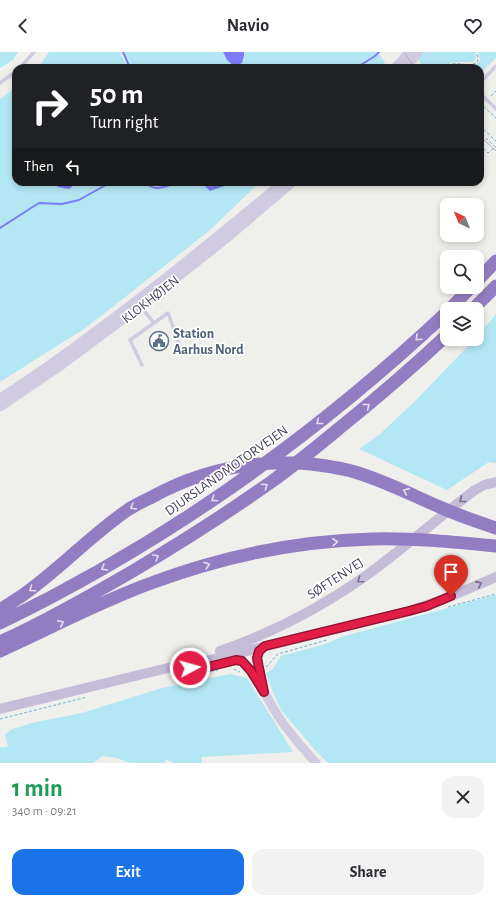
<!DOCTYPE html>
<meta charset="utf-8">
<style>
body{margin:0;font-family:"Alegreya Sans",sans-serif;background:#f2f2f3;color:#2b2b33;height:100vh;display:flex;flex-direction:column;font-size:15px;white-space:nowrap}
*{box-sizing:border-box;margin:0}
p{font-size:13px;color:#7c7c81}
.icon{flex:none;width:22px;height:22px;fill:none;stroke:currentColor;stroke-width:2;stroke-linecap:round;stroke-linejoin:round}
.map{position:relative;height:711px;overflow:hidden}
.drawer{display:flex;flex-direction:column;background:#fff;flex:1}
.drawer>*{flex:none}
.top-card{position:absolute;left:12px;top:12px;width:472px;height:122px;border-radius:12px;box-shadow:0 2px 6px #0003;background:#202124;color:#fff;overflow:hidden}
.needle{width:26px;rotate:317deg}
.controls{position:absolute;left:440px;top:146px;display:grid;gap:8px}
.controls a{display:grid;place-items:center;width:44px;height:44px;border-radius:8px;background:#fff;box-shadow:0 2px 6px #0003;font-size:20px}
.pin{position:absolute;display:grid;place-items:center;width:34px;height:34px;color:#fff;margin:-41px -17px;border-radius:50% 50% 50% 0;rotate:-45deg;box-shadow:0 0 4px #0007}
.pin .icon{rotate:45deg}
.me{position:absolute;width:44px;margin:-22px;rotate:84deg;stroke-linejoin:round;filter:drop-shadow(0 0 3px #0008)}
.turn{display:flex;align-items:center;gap:14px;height:84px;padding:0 12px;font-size:18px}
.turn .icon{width:52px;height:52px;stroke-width:2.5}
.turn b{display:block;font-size:28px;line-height:34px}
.then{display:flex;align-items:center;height:38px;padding:0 12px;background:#0003;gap:8px;font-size:15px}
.round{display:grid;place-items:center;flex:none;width:42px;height:42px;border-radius:12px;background:#f2f2f3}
.summary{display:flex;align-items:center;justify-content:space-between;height:68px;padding:0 12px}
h1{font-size:24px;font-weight:600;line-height:30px;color:#1e9e55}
.primary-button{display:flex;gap:8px;margin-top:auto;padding:8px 12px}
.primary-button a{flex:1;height:46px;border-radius:12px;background:#1a73e8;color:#fff;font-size:16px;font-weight:600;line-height:46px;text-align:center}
.primary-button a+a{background:#f2f2f3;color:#2b2b33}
header{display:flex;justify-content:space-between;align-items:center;height:52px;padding:0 12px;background:#fff;font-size:18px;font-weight:600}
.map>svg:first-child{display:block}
.green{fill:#b3e7f4}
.water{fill:#7d7bf6}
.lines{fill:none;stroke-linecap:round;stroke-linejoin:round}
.stream{stroke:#7d7bf6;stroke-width:2}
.path{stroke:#68b3d6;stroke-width:1;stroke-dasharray:3 2;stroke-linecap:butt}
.service{stroke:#d1cbe1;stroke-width:3.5}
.tertiary{stroke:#d1cbe1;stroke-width:9}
.secondary{stroke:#c5bcd8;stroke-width:10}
.motorway{stroke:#937dc2;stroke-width:13}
.tram{stroke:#b2adb8;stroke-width:1}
.oneway{stroke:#e4def0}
.oneway2{stroke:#756d87}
.route-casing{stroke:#92132f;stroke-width:10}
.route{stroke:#e11d48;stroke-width:7}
.labels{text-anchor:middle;stroke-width:3.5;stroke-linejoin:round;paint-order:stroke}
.street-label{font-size:14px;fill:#4a425c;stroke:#fff}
.service-label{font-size:14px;font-weight:bold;fill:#4e5e75;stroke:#fff;text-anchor:start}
</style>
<header><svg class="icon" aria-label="back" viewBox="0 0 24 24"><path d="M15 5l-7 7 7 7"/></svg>Navio<svg class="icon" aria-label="heart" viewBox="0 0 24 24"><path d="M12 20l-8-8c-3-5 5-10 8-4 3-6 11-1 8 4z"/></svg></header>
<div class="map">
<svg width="496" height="711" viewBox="0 0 496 711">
<rect width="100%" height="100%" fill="#efefec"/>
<path class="green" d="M0 0H18L13 8 0 16Z
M49 0H120L128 16H38Z
M122 0H223L227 8 244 3V0H378L385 11 380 16H130Z
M423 0H475L476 7 473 10H453C450 11 448 12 448 16H424L418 7Z
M478 0H496V6L480 22V16H451L452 13C463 10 472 21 480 8Z
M16 35V130H55L58 135 69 137 78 130H205L204 133 230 132 232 130H260L210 178 87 275 0 330V47Z
M496 262V411L489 410 447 438 359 397 379 383 415 349 475 287H477V284Z
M496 543V711H328L315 698 281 658 272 638 266 621 273 617 281 604 326 592 341 585Z
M230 622 247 626 293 700 201 705 202 711H174L164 707 166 711H130L117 706 102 704 96 709 92 711H0V695H8L5 683 12 677 36 670 82 661 162 636Z"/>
<path class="water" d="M223 0H244V3L242 11 234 14 227 8Z
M55 130H78L69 137 58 135Z
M205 130H232L230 132 210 139 204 133Z"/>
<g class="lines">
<path class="stream" d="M123 0 130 16
M356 16 375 4 379 0
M146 130C152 139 161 136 170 133L172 130
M0 176 39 151 62 152 79 148 104 134 109 130"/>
<path class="path" d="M450 16 452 12C459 10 477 17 478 7 478 5 477 2 476 0
M491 44 496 39
M480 51 496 66
M480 74 496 89
M486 86 494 94
M480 93 488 101 496 94
M448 555 496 542
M266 615C271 611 273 606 278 602L327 588
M234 617 240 620
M191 622 206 620 218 618
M0 667 87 645"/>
<path class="service" d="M20 16 34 0
M0 31 16 19
M480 31 496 14
M480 41 496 57
M141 255 154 271
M142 313 130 288 168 261 179 291"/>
<path class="tertiary" d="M395 16 409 0
M405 16 419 0
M0 346C33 325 65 302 97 278 161 231 222 181 283 130
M0 355 62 313 140 255 226 187 293 130
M264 640C268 646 271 653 275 659 286 678 301 694 316 711"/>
<path class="secondary" d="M220 599C272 581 322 555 367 523 404 496 438 466 475 438L484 433 496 430
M224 611 236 608 242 609 251 619 264 640
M262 632C259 619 252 602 265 594
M0 657 172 615 190 613 409 559 442 548 496 525"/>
<path class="motorway" d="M477 229 496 209
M450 257 471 235
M473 257 496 234
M0 558C8 553 15 548 23 543 60 517 91 483 129 457 136 453 143 449 150 446 200 418 254 407 311 412 327 414 343 416 358 421 387 430 414 444 442 456 460 464 478 470 496 476
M0 571C165 491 314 385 447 260
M0 590C46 569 90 544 133 519 180 491 226 462 271 430 295 413 319 393 342 374 378 345 413 315 447 283
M0 599C51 576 101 549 154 530 224 504 298 489 372 487 414 486 455 490 496 494"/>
<path class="tram" d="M404 0 415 16
M480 84 496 99"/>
</g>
<defs><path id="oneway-chevron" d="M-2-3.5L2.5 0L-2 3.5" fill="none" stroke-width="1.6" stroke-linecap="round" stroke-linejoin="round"/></defs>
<g class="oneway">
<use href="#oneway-chevron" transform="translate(418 286) rotate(137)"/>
<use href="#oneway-chevron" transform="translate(367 354) rotate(-39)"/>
<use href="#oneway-chevron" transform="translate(319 370) rotate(141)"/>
<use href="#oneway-chevron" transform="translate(265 434) rotate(-34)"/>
<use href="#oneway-chevron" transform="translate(406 439) rotate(-156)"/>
<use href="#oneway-chevron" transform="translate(214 447) rotate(146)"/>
<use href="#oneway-chevron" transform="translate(133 455) rotate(149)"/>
<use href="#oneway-chevron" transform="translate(335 490) rotate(-5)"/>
<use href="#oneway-chevron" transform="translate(156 505) rotate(-31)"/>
<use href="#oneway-chevron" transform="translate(207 513) rotate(-17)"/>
<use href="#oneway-chevron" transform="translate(104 516) rotate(150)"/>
<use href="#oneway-chevron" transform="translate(32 537) rotate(145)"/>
<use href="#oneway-chevron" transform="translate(61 571) rotate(-25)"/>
</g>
<g class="oneway2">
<use href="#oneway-chevron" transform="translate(462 448) rotate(142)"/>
<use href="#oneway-chevron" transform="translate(360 528) rotate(145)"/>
<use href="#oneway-chevron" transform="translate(479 532) rotate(-24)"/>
</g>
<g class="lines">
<defs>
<path id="route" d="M190 616H204L236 608 242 609 251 619 264 640 257 606 259 599 265 594 409 559 427 554 451 544"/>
</defs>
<use href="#route" class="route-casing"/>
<use href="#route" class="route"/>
</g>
<defs>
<symbol id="civic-ring" viewBox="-11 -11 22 22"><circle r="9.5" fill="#fff" stroke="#5c6f8a" stroke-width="1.5"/><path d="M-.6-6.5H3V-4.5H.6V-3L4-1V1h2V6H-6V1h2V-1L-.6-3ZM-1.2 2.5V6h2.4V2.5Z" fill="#5c6f8a"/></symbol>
</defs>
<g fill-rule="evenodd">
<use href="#civic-ring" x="148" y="278" width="22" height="22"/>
</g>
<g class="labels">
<g class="street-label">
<text transform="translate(150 247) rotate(-38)" y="5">KLOKHØJEN</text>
<text transform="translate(226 418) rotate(-35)" y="5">DJURSLANDMOTORVEJEN</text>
<text transform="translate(335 526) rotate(-33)" y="5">SØFTENVEJ</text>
</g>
<g class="service-label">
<text x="173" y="286">Station<tspan x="173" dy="16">Aarhus Nord</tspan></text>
</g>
</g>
</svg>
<div class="controls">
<a><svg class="needle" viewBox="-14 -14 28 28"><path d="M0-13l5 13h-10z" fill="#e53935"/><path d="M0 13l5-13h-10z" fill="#7c7c81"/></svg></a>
<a><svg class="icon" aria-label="search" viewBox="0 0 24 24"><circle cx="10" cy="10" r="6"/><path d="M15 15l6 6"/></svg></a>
<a><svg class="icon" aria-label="layers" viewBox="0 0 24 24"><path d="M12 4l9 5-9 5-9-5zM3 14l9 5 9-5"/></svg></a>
</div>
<div class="pin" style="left:451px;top:544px;background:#d93025"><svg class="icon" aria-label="arrive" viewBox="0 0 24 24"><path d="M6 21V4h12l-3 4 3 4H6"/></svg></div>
<svg class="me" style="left:190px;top:616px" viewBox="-20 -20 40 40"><circle r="17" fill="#e11d48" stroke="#fff" stroke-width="3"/><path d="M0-11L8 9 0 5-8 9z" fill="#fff"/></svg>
<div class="top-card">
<div class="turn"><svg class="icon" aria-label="right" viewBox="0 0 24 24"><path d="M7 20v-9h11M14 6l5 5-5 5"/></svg><div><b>50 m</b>Turn right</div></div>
<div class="then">Then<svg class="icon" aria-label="left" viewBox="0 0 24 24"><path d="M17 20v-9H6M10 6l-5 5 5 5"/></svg></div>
</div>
</div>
<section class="drawer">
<div class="summary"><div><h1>1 min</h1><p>340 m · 09:21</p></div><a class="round"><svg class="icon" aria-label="close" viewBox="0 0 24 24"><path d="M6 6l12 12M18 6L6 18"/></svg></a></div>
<div class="primary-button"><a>Exit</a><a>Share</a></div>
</section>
